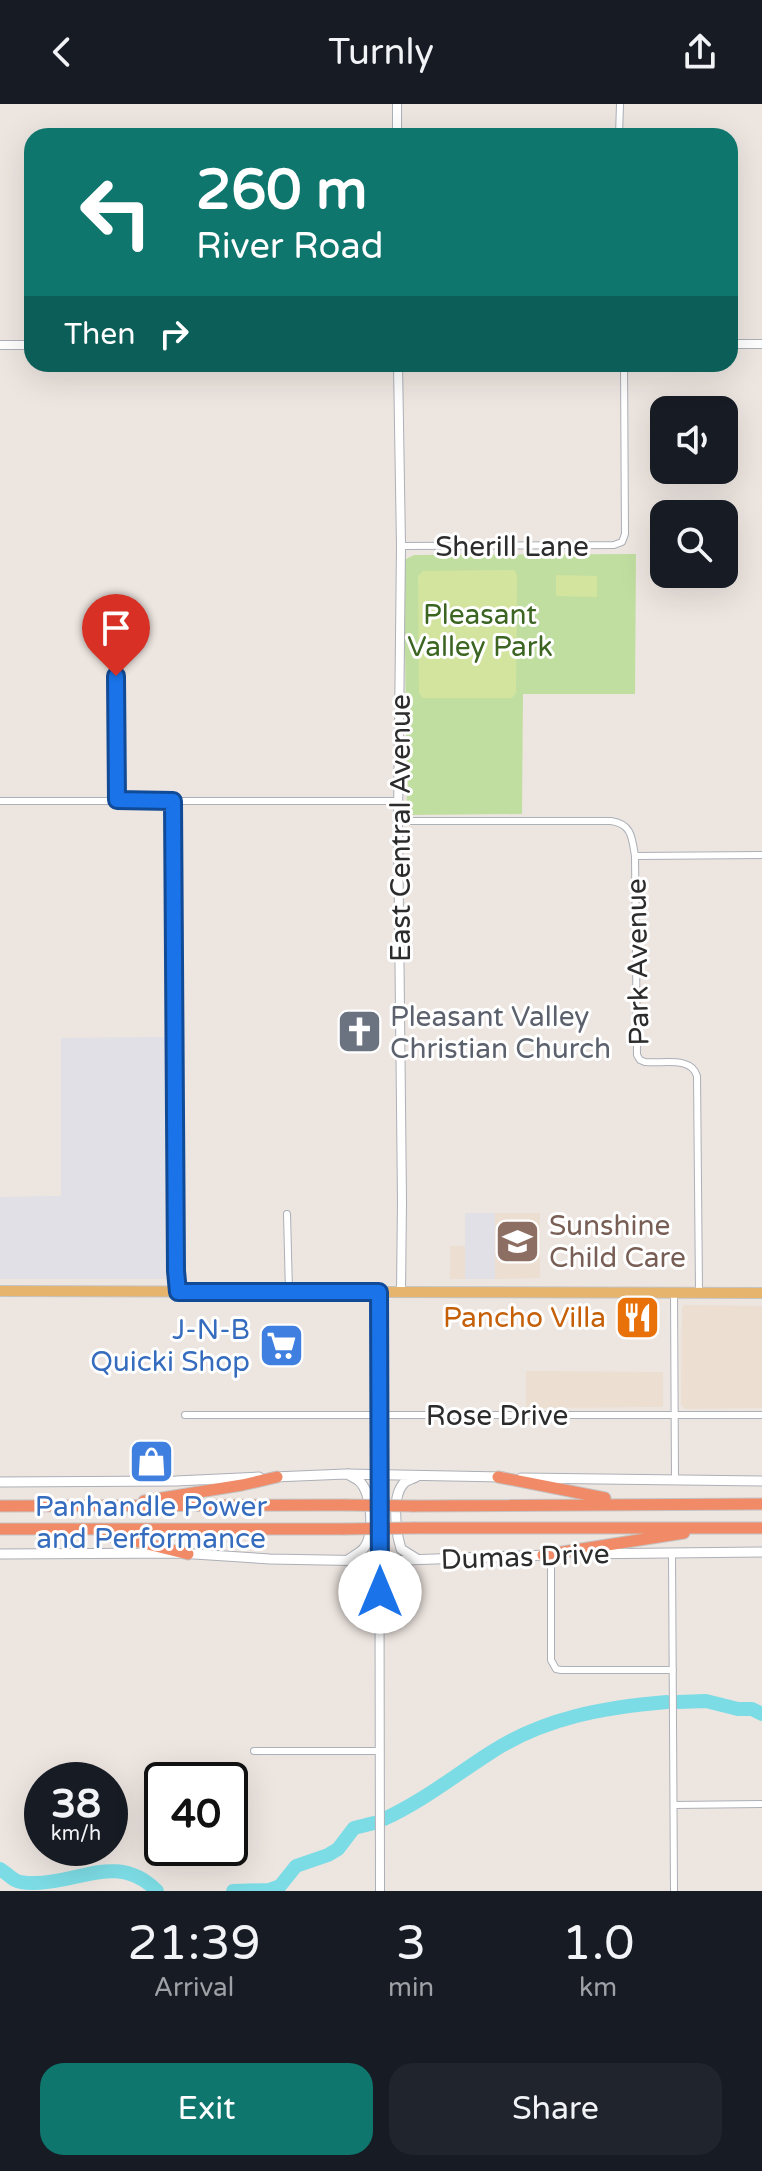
<!DOCTYPE html>
<style>
body{margin:0;font-family:"Varela Round",sans-serif;background:#20242c;color:#f1f3f6;height:100vh;display:flex;flex-direction:column;font-size:30px;white-space:nowrap}
*{box-sizing:border-box;margin:0}
p{font-size:26px;color:#9ea1a6}
.icon{flex:none;width:44px;height:44px;fill:none;stroke:currentColor;stroke-width:2;stroke-linecap:round;stroke-linejoin:round}
.map{position:relative;height:1787px;overflow:hidden}
.sheet{display:flex;flex-direction:column;background:#171b24;flex:1}
.sheet>*{flex:none}
.banner{position:absolute;left:24px;top:24px;width:714px;height:244px;border-radius:24px;box-shadow:0 8px 32px #0002;background:#0f766e;color:#fff;overflow:hidden}
.buttons{position:absolute;left:650px;top:292px;display:grid;gap:16px}
.buttons a{display:grid;place-items:center;width:88px;height:88px;border-radius:16px;background:#171b24;box-shadow:0 8px 32px #0002;font-size:40px}
.speed{position:absolute;left:24px;top:1658px;display:flex;gap:16px;font-size:40px;font-weight:700;text-align:center}
.speed>*{display:grid;place-content:center;width:104px;height:104px;border-radius:50%;background:#171b24;box-shadow:0 8px 32px #0002;line-height:1}
.speed small{font-size:20px;font-weight:400}
.speed .limit{border:4px solid #111;border-radius:12px;background:#fff;color:#111}
.pin{position:absolute;display:grid;place-items:center;width:68px;height:68px;color:#fff;margin:-82px -34px;border-radius:50% 50% 50% 0;rotate:-45deg;box-shadow:0 0 8px #0007}
.pin .icon{rotate:45deg}
.me{position:absolute;width:88px;margin:-44px;rotate:0deg;stroke-linejoin:round;filter:drop-shadow(0 0 6px #0008)}
.turn{display:flex;align-items:center;gap:28px;height:168px;padding:0 40px;font-size:36px}
.turn .icon{width:104px;height:104px;stroke-width:2.5}
.turn b{display:block;font-size:56px;line-height:68px}
.then{display:flex;align-items:center;height:76px;padding:0 40px;background:#0003;gap:16px;font-size:30px}
.eta{display:flex;justify-content:space-evenly;align-items:center;height:136px;text-align:center}
.eta b{font-size:48px;font-weight:600;line-height:56px}
.primary-button{display:flex;gap:16px;margin-top:auto;padding:16px 40px}
.primary-button a{flex:1;height:92px;border-radius:24px;background:#0f766e;color:#fff;font-size:32px;font-weight:600;line-height:92px;text-align:center}
.primary-button a+a{background:#20242c;color:#f1f3f6}
header{display:flex;justify-content:space-between;align-items:center;height:104px;padding:0 40px;background:#171b24;font-size:36px;font-weight:600}
.map>svg:first-child{display:block}
.industrial{fill:#e0e0e6}
.education{fill:#ecdfd1}
.green{fill:#c1dea1}
.pitch{fill:#d3e49e}
.lines{fill:none;stroke-linecap:round;stroke-linejoin:round}
.river{stroke:#7cdce5;stroke-width:14}
.minor-casing{stroke:#acb0b7;stroke-width:8}
.tertiary-casing{stroke:#acb0b7;stroke-width:10}
.secondary-casing{stroke:#acb0b7;stroke-width:11}
.primary-casing{stroke:#c4c4c4;stroke-width:12}
.motorway-casing{stroke:#c4c4c4;stroke-width:13}
.minor{stroke:#fff;stroke-width:6}
.tertiary{stroke:#fff;stroke-width:8}
.secondary{stroke:#fff;stroke-width:9}
.primary{stroke:#e6b46c;stroke-width:10}
.motorway{stroke:#f18a67;stroke-width:11}
.motorway-bridge-casing{stroke:#c4c4c4;stroke-width:13;stroke-linecap:butt}
.motorway-bridge{stroke:#f18a67;stroke-width:11}
.route-casing{stroke:#114b97;stroke-width:20}
.route{stroke:#1a73e8;stroke-width:14}
.labels{text-anchor:middle;stroke-width:6;stroke-linejoin:round;paint-order:stroke}
.street-label{font-size:28px;fill:#2c2c2c;stroke:#fff}
.park-label{font-size:28px;fill:#3b6521;stroke:#fff}
.worship-label{font-size:28px;fill:#5b616d;stroke:#fff;text-anchor:start}
.education-label{font-size:28px;fill:#785e54;stroke:#fff;text-anchor:start}
.food-label{font-size:28px;fill:#c56008;stroke:#fff;text-anchor:end}
.shop-label{font-size:28px;fill:#366cbe;stroke:#fff;text-anchor:end}
</style>
<header><svg class="icon" aria-label="back" viewBox="0 0 24 24"><path d="M15 5l-7 7 7 7"/></svg>Turnly<svg class="icon" aria-label="share" viewBox="0 0 24 24"><path d="M12 15V3M7 8l5-5 5 5M5 13v7h14v-7"/></svg></header>
<div class="map">
<svg width="762" height="1787" viewBox="0 0 762 1787">
<rect width="100%" height="100%" fill="#ede5e0"/>
<path class="industrial" d="M167 933 166 1175H0V1093L61 1092V934Z
M465 1109H495V1175H465Z"/>
<path class="education" d="M495 1109H540V1174L495 1175Z
M450 1142H465V1175H450Z
M684 1201 762 1202V1304L686 1305 681 1301 682 1204Z
M526 1267 663 1268V1303L526 1304Z"/>
<path class="green" d="M636 450 635 590H523L522 710 410 711 407 709 404 461 406 455 414 451Z"/>
<path class="pitch" d="M514 466 517 471 516 589 512 594H423L419 589 418 472 423 467Z
M556 471 597 472V493L556 492Z"/>
<g class="lines">
<path class="river" d="M678 1598 706 1597 738 1605H752L762 1610
M384 1715C423 1697 454 1672 490 1649 543 1614 605 1603 667 1598
M0 1765C5 1768 10 1773 15 1776 20 1779 27 1779 33 1779 79 1780 117 1747 157 1787
M233 1787 269 1786 280 1782 296 1762 328 1751 338 1745 354 1724 374 1719"/>
<defs>
<path id="minor" d="M619 32 620 0
M401 442 614 441 622 438 625 430 624 260
M116 572 117 696
M0 697H399
M173 697 176 1167 178 1188
M398 717H611C632 720 632 734 635 752L637 951 640 956 645 958C663 960 691 952 697 972L699 1188
M635 752 762 751
M287 1110 289 1188
M674 1188 675 1377
M185 1311H762
M672 1449 674 1787
M551 1451V1556L556 1565 561 1566H673
M254 1647H380
M674 1701 762 1700"/>
<path id="tertiary" d="M397 0V32
M730 240H762
M0 241H32
M398 260 401 442 398 717 402 1097 401 1188
M379 1188 380 1787"/>
<path id="secondary" d="M348 1370C351 1373 356 1374 359 1377 372 1388 375 1431 364 1444 360 1449 353 1452 348 1456
M274 1373 346 1370 503 1373
M416 1373C412 1375 407 1376 404 1379 391 1392 396 1429 401 1445L417 1455
M521 1374 762 1377
M0 1378 176 1377 259 1373
M0 1450 179 1449 270 1455 380 1457 548 1451
M575 1450 762 1448"/>
<path id="primary" d="M0 1187 762 1189"/>
<path id="motorway" d="M498 1373 605 1394
M144 1397 242 1381 277 1373
M0 1402 344 1401
M414 1402 762 1400
M414 1424H762
M0 1425H344
M104 1432 119 1433 188 1450
M543 1451 684 1429"/>
</defs>
<use href="#minor" class="minor-casing"/>
<use href="#tertiary" class="tertiary-casing"/>
<use href="#secondary" class="secondary-casing"/>
<use href="#primary" class="primary-casing"/>
<use href="#motorway" class="motorway-casing"/>
<use href="#minor" class="minor"/>
<use href="#tertiary" class="tertiary"/>
<use href="#secondary" class="secondary"/>
<use href="#primary" class="primary"/>
<use href="#motorway" class="motorway"/>
<defs>
<path id="motorway-bridge" d="M344 1401 414 1402
M344 1425 414 1424"/>
</defs>
<use href="#motorway-bridge" class="motorway-bridge-casing"/>
<use href="#motorway-bridge" class="motorway-bridge"/>
</g>
<g class="lines">
<defs>
<path id="route" d="M116 572 117 696 173 697 176 1167 178 1188H379L380 1488"/>
</defs>
<use href="#route" class="route-casing"/>
<use href="#route" class="route"/>
</g>
<defs>
<symbol id="church-square" viewBox="-11 -11 22 22"><rect x="-9" y="-9" width="18" height="18" rx="4" fill="#6b7280" stroke="#fff"/><path d="M-1.2-6h2.4v3.5h3.3v2.4h-3.3V6h-2.4V-.1h-3.3v-2.4h3.3Z" fill="#fff"/></symbol>
<symbol id="school-square" viewBox="-11 -11 22 22"><rect x="-9" y="-9" width="18" height="18" rx="4" fill="#8d6e63" stroke="#fff"/><path d="M0-5L7-2L0 1L-7-2ZM-4 1L0 2.5L4 1V4Q0 6-4 4Z" fill="#fff"/></symbol>
<symbol id="restaurant-square" viewBox="-11 -11 22 22"><rect x="-9" y="-9" width="18" height="18" rx="4" fill="#e8710a" stroke="#fff"/><path d="M-5-6h1v4h1v-4h1v4h1v-4h1v5L-1.5 .5V6h-2V.5L-5-1ZM5-6V6H3V1.5H1.5Q1.5-4 5-6Z" fill="#fff"/></symbol>
<symbol id="supermarket-square" viewBox="-11 -11 22 22"><rect x="-9" y="-9" width="18" height="18" rx="4" fill="#3f7fe0" stroke="#fff"/><path d="M-6-5.5h2.5l.6 2H6L4.5 2H-2.5L-4.4-4H-6ZM-1.5 3.2a1.3 1.3 0 1 0 .1 0ZM3 3.2a1.3 1.3 0 1 0 .1 0Z" fill="#fff"/></symbol>
<symbol id="shop-square" viewBox="-11 -11 22 22"><rect x="-9" y="-9" width="18" height="18" rx="4" fill="#3f7fe0" stroke="#fff"/><path d="M-5-2.5h2.3a2.7 3.5 0 0 1 5.4 0H5L5.5 6h-11ZM-1.5-2.5h3a1.5 2.3 0 0 0-3 0Z" fill="#fff"/></symbol>
</defs>
<g fill-rule="evenodd">
<use href="#church-square" x="334" y="902" width="51" height="51"/>
<use href="#school-square" x="492" y="1112" width="51" height="51"/>
<use href="#restaurant-square" x="612" y="1188" width="51" height="51"/>
<use href="#supermarket-square" x="256" y="1216" width="51" height="51"/>
<use href="#shop-square" x="126" y="1332" width="51" height="51"/>
</g>
<g class="labels">
<g class="street-label">
<text x="512" y="452">Sherill Lane</text>
<text transform="translate(400 724) rotate(-90)" y="10">East Central Avenue</text>
<text transform="translate(637 858) rotate(-91)" y="10">Park Avenue</text>
<text x="497" y="1321">Rose Drive</text>
<text transform="translate(525 1452) rotate(-2)" y="10">Dumas Drive</text>
</g>
<g class="park-label">
<text x="480" y="520">Pleasant<tspan x="480" dy="32">Valley Park</tspan></text>
</g>
<g class="worship-label">
<text x="390" y="922">Pleasant Valley<tspan x="390" dy="32">Christian Church</tspan></text>
</g>
<g class="education-label">
<text x="549" y="1131">Sunshine<tspan x="549" dy="32">Child Care</tspan></text>
</g>
<g class="food-label">
<text x="606" y="1223">Pancho Villa</text>
</g>
<g class="shop-label">
<text x="250" y="1235">J-N-B<tspan x="250" dy="32">Quicki Shop</tspan></text>
<text x="151" y="1412" text-anchor="middle">Panhandle Power<tspan x="151" dy="32">and Performance</tspan></text>
</g>
</g>
</svg>
<div class="buttons">
<a><svg class="icon" aria-label="sound" viewBox="0 0 24 24"><path d="M4 9h4l5-4v14l-5-4H4zM17 9q2 3 0 6"/></svg></a>
<a><svg class="icon" aria-label="search" viewBox="0 0 24 24"><circle cx="10" cy="10" r="6"/><path d="M15 15l6 6"/></svg></a>
</div>
<div class="speed"><div>38<small>km/h</small></div><div class="limit">40</div></div>
<div class="pin" style="left:116px;top:572px;background:#d93025"><svg class="icon" aria-label="arrive" viewBox="0 0 24 24"><path d="M6 21V4h12l-3 4 3 4H6"/></svg></div>
<svg class="me" style="left:380px;top:1488px" viewBox="-20 -20 40 40"><circle r="19" fill="#fff"/><path d="M0-13L10 11 0 6-10 11z" fill="#1a73e8"/></svg>
<div class="banner">
<div class="turn"><svg class="icon" aria-label="left" viewBox="0 0 24 24"><path d="M17 20v-9H6M10 6l-5 5 5 5"/></svg><div><b>260 m</b>River Road</div></div>
<div class="then">Then<svg class="icon" aria-label="right" viewBox="0 0 24 24"><path d="M7 20v-9h11M14 6l5 5-5 5"/></svg></div>
</div>
</div>
<section class="sheet">
<div class="eta">
<div><b>21:39</b><p>Arrival</p></div>
<div><b>3</b><p>min</p></div>
<div><b>1.0</b><p>km</p></div>
</div>
<div class="primary-button"><a>Exit</a><a>Share</a></div>
</section>
